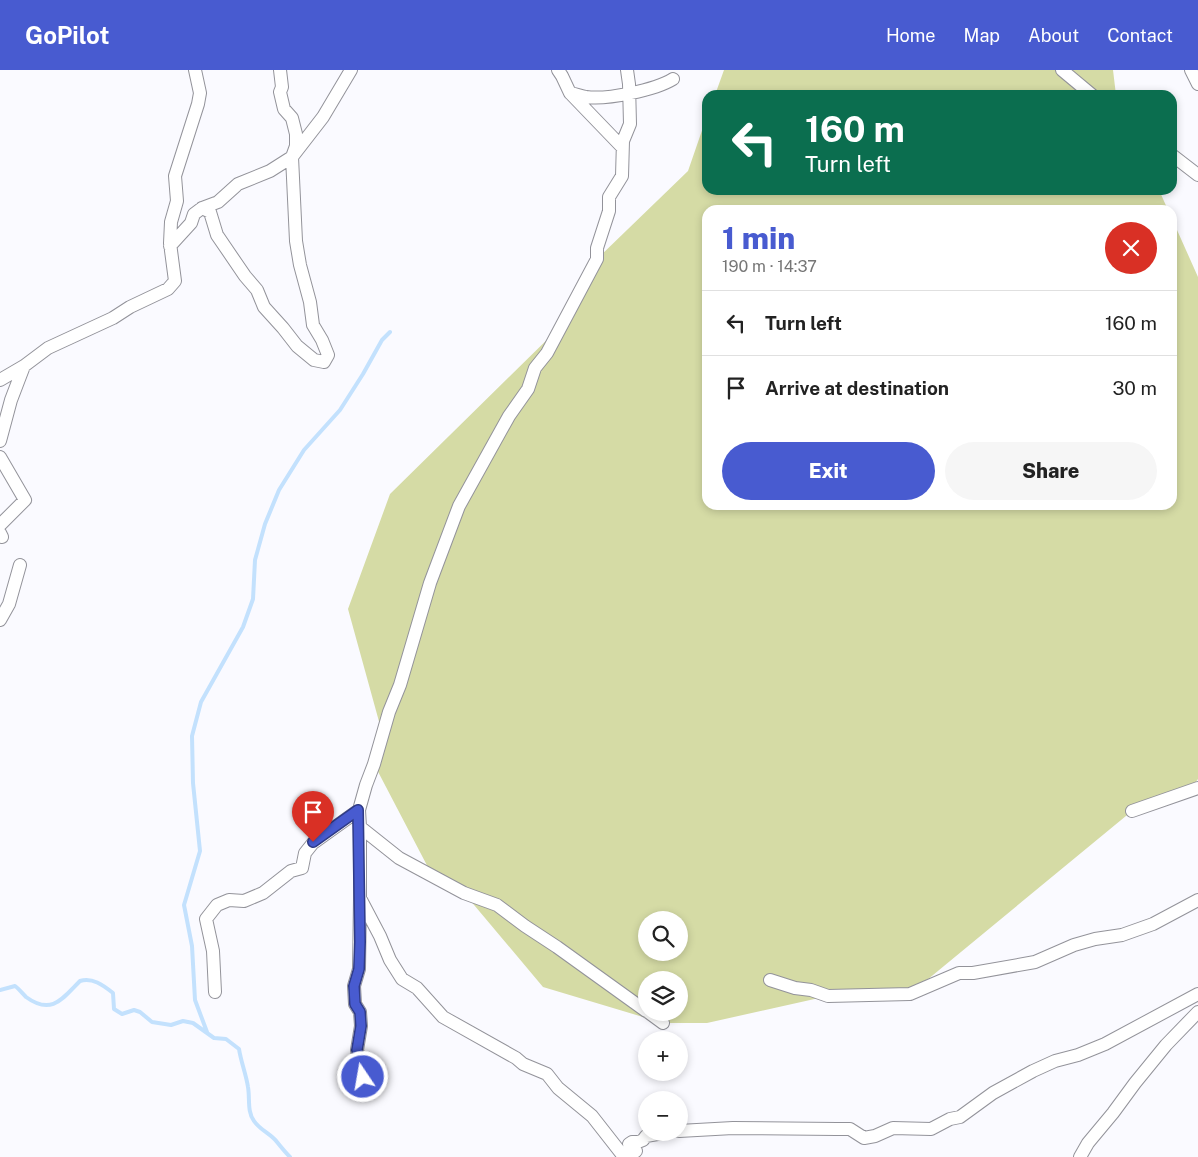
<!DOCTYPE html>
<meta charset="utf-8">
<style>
body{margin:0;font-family:"Public Sans",sans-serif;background:#f6f6f6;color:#222;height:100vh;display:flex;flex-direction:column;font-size:19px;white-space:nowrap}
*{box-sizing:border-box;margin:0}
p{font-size:16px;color:#767676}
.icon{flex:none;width:28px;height:28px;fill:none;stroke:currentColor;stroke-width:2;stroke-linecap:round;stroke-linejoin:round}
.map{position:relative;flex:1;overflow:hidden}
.panel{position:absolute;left:702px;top:135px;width:475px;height:305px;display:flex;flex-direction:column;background:#fff;border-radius:15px;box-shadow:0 2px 8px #0003}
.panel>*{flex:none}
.banner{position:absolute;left:702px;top:20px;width:475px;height:105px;border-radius:15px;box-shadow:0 2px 8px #0003;background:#0b6e4f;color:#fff;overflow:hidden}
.tools{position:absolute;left:638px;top:841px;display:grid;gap:10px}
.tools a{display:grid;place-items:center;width:50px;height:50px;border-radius:50%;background:#fff;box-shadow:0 2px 8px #0003;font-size:25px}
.pin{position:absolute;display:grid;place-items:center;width:42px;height:42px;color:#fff;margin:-51px -21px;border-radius:50% 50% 50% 0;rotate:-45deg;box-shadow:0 0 5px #0007}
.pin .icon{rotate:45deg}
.me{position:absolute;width:55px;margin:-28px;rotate:348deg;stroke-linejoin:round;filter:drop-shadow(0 0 4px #0008)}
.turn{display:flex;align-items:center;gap:18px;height:105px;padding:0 20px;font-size:22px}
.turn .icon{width:65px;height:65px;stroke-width:2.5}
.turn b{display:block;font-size:35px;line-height:42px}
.round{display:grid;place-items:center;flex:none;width:52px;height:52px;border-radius:26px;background:#f6f6f6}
.summary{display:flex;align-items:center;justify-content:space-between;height:85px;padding:0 20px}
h1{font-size:30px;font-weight:800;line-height:38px;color:#485bd0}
.cta{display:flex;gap:10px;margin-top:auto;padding:10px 20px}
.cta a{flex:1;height:58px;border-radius:30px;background:#485bd0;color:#fff;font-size:20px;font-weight:800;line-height:58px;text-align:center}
.cta a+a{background:#f6f6f6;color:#222}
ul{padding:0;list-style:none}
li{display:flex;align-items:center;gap:15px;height:65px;padding:0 20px;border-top:1px solid #e0e0e0}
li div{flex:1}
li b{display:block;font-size:19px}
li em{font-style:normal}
header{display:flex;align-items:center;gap:30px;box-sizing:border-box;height:70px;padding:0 25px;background:#485bd0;color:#fff}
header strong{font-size:24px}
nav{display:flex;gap:28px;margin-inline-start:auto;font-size:18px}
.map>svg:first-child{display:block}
.green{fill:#d5dba5;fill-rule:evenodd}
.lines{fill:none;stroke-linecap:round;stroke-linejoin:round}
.stream{stroke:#c3e1fd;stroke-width:4}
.street-casing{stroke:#93939a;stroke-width:14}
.street{stroke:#fff;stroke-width:12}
.route-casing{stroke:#2f3b87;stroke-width:12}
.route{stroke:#485bd0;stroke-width:9}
</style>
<header>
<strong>GoPilot</strong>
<nav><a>Home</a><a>Map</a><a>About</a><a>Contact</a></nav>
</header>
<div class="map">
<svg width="1198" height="1087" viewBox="0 0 1198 1087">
<rect width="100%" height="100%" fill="#fafaff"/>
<path class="green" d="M724 0H1113L1116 25H715Z
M707 46 708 120H1159L1168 140H708V435H1172L1173 151 1198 207V709L1189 721 1132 741 910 924 828 926 707 953H663L543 917 464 823 432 805 374 694 383 666 348 539 390 424 563 254 597 189 688 101ZM646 850H679V882H646ZM646 910H679V942H646Z"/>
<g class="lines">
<path class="stream" d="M0 920 15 916C19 919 22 923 26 927 52 946 63 928 80 911 92 907 103 915 113 923L114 939 122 944 134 940 140 942 152 952 171 955 183 951 193 953 214 968 226 969 239 979C241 992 246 1004 248 1017 250 1028 247 1042 254 1051 260 1060 271 1064 277 1072 281 1077 285 1082 290 1087
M207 962 195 930 192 876 184 835 200 781 193 713 192 666 201 632 243 557 253 529 255 490 265 454 279 420 304 380 340 340 363 304 382 270 390 262"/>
<defs>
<path id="street" d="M558 0 562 6 570 23 622 77
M627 0 629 14 630 54 623 71 622 106 609 127V141L597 178V189L547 283 535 298 528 319 509 346 459 436 430 513 400 615 389 642 374 694 366 715 359 740 360 757 399 788 464 823 497 835 525 856 557 877 646 941
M1062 0 1092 25
M1191 0 1198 14
M570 23C575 24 581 26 586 27 607 30 655 20 673 9
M1172 85 1198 105
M202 138 210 142 217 165 245 206 257 220 264 237 283 258 297 276 314 290 324 292 328 285 322 270 313 255 310 232 300 195 296 171 292 87 323 47 351 0
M170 176 191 153 194 144 202 138 218 132 238 114 270 101 292 87 296 76V64L292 48 284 39 280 22 282 17 280 0
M0 310 24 296 48 278 113 248 130 237 168 219 175 211 170 173 171 152 177 131 175 106 198 34 200 23 195 0
M0 371 11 330 24 296
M0 387 25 430 0 455
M0 463 2 467
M0 550 9 534 20 495
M1132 741 1198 718
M360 757V828L380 866 390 890 402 909 417 918 443 947 516 988 523 994 547 1004 558 1018 592 1046 621 1083C627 1085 631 1085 636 1081L631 1078 629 1074 632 1072H638L643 1070 646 1066 669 1062
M360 828 359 899 354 916 355 934 360 942 361 956 357 980 366 1021
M770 910 795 918 811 920 828 926 910 924 959 903H973L1035 892 1074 875 1095 869 1122 865 1153 854 1198 830
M215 922 213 881 206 849 217 835 229 830 244 831 263 823 291 801 302 798 305 783 313 773 359 740
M648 942 663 953
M679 1061 733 1058 837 1059H850L864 1068 875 1066 893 1058 931 1059 950 1049 960 1047 993 1023 1033 1001 1055 991 1078 985 1105 974 1198 924
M1080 1087 1088 1073 1113 1043 1135 1013 1166 975 1198 942"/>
</defs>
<use href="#street" class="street-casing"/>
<use href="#street" class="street"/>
</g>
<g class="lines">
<defs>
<path id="route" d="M313 772 358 740 360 872 359 899 354 916 355 934 360 942 361 956 357 980 363 1007"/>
</defs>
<use href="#route" class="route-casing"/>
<use href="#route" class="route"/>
</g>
</svg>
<div class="tools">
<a><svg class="icon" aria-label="search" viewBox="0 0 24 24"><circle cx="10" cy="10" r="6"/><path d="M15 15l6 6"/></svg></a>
<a><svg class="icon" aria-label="layers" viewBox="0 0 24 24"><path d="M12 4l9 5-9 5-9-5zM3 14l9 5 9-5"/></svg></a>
<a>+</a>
<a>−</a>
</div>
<div class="pin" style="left:313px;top:772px;background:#d93025"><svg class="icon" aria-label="arrive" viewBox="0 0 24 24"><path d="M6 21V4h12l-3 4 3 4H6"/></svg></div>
<svg class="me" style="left:363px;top:1007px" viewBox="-20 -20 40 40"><circle r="17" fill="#485bd0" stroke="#fff" stroke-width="3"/><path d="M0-11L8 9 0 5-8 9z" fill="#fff"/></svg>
<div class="banner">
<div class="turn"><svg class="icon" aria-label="left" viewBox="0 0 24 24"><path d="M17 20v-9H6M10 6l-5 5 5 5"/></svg><div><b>160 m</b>Turn left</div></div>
</div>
<section class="panel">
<div class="summary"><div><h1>1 min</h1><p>190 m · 14:37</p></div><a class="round" style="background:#d93025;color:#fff"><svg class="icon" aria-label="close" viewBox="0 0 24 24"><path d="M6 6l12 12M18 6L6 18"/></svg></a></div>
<ul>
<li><svg class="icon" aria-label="left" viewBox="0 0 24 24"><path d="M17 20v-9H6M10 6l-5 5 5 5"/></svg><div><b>Turn left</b></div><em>160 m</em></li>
<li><svg class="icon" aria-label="arrive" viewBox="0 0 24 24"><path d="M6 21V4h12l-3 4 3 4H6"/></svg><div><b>Arrive at destination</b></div><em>30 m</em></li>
</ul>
<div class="cta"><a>Exit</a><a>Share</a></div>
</section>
</div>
